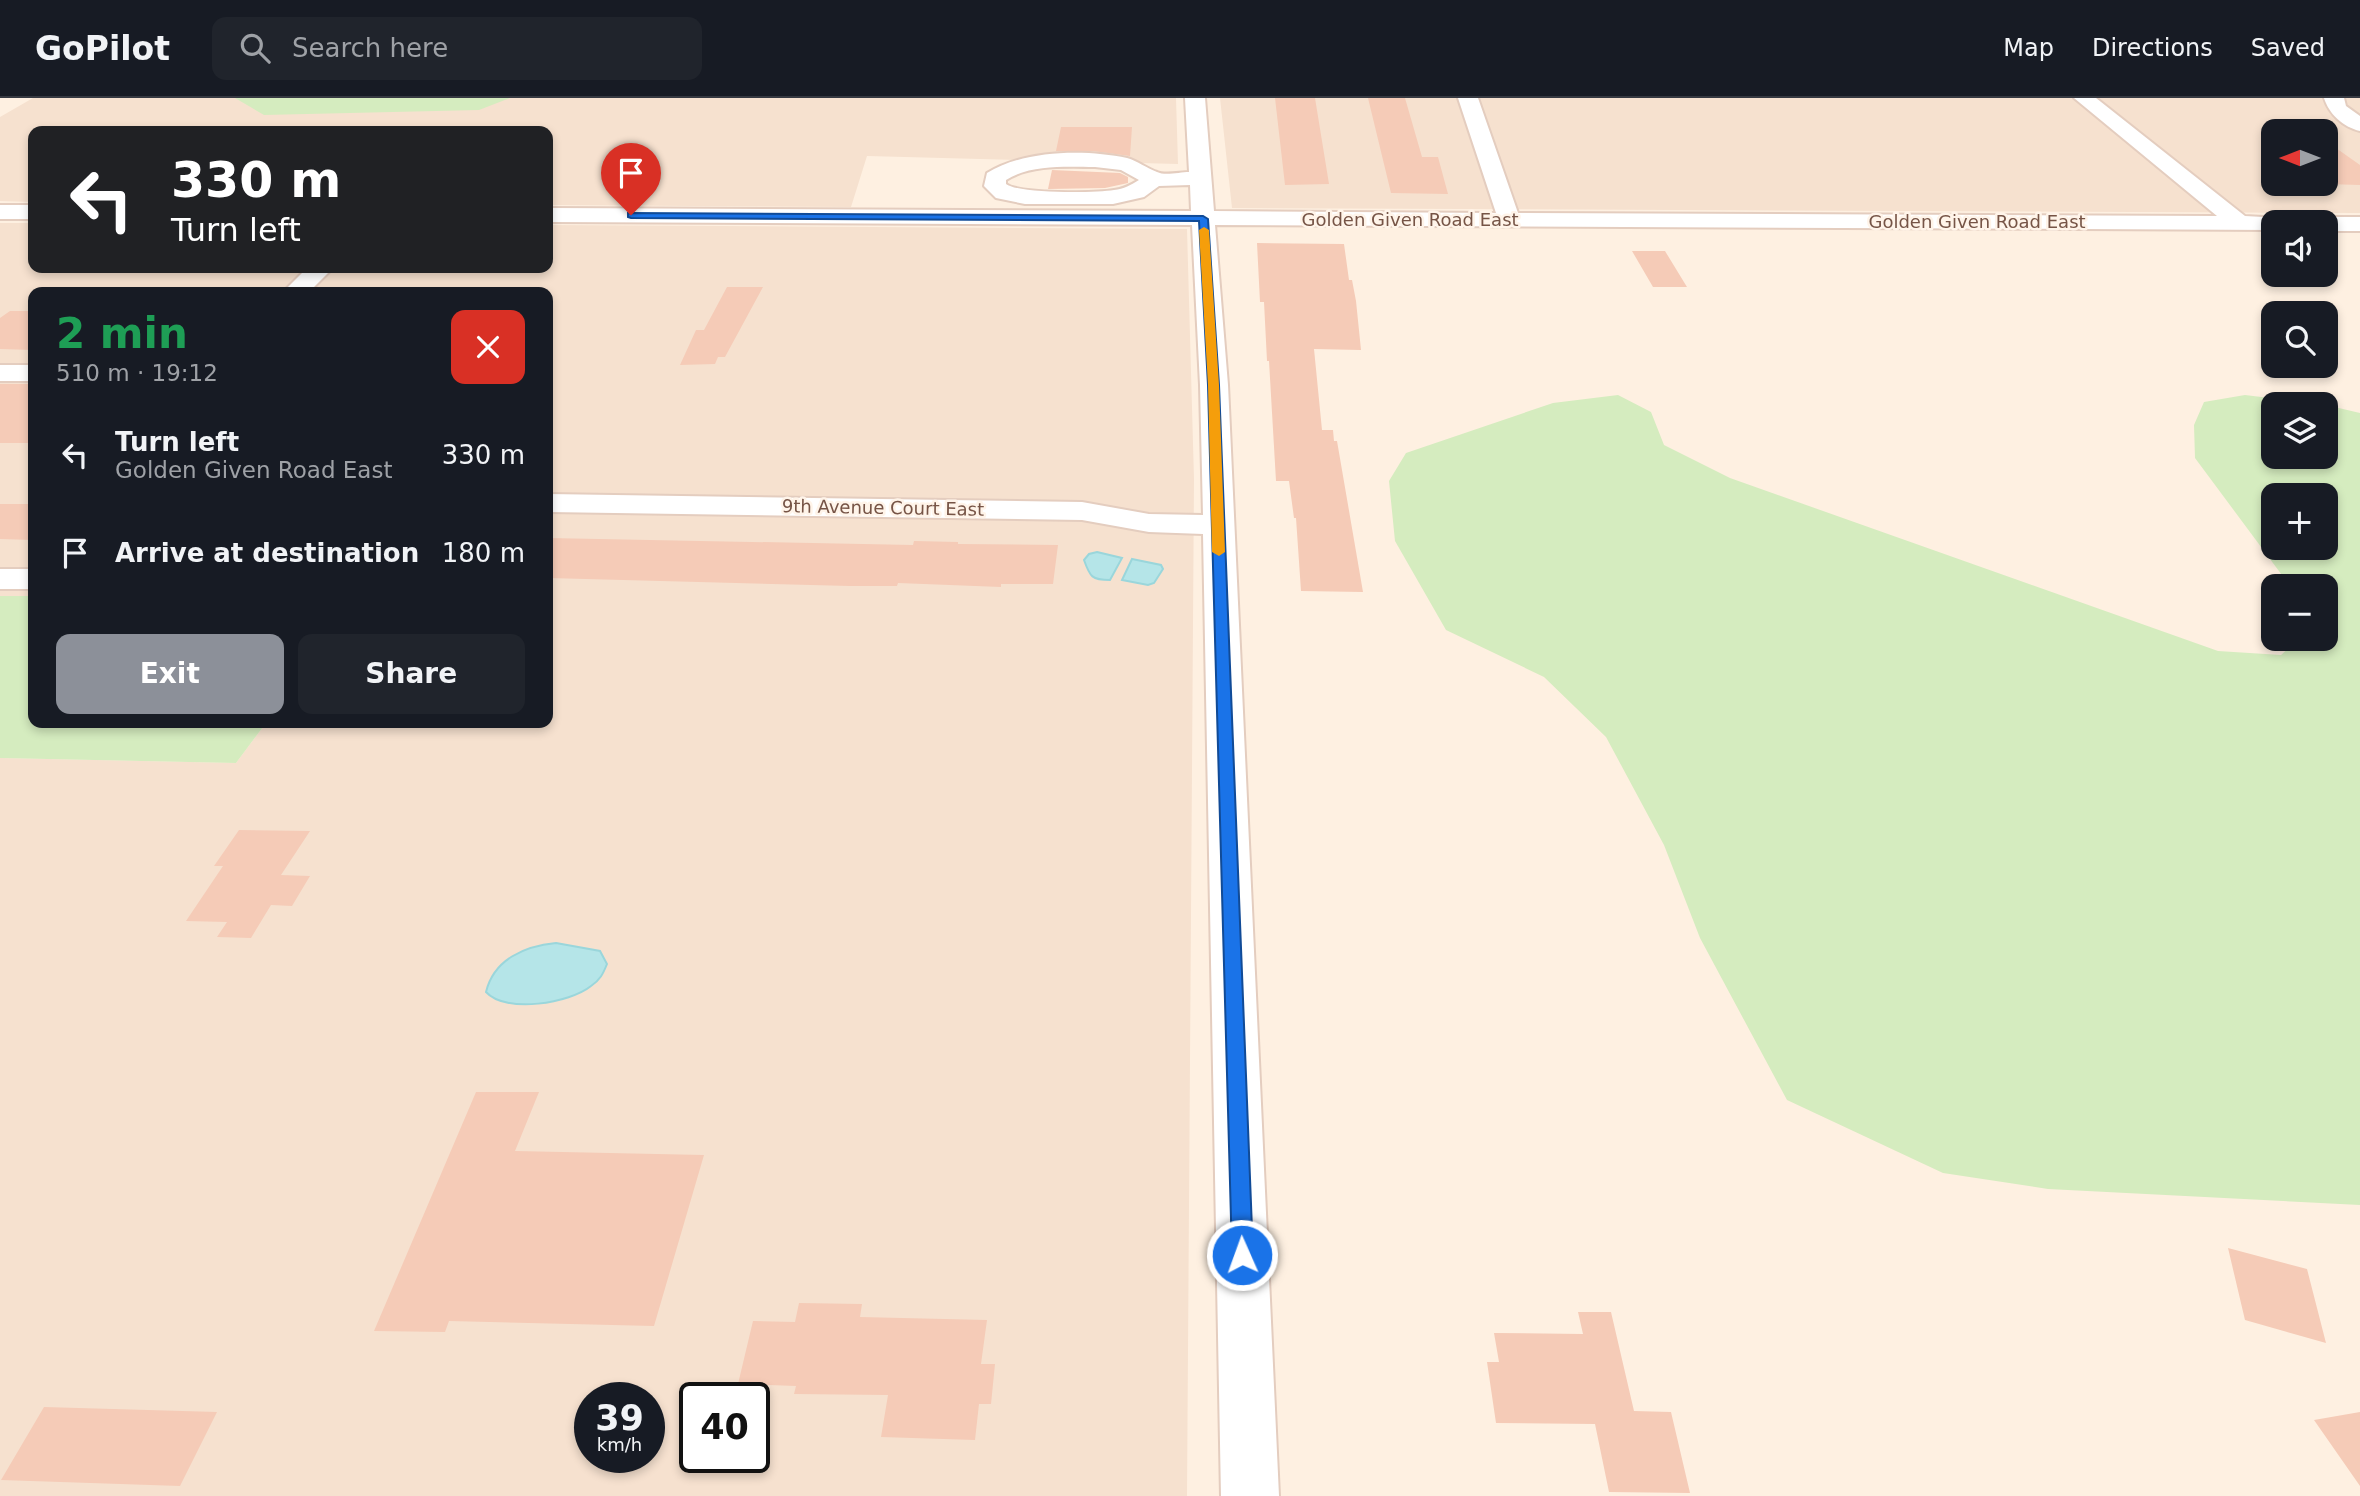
<!DOCTYPE html>
<meta charset="utf-8">
<style>
body{margin:0;font-family:"DejaVu Sans",sans-serif;background:#20242c;color:#f1f3f6;height:100vh;display:flex;flex-direction:column;font-size:26px;white-space:nowrap}
*{box-sizing:border-box;margin:0}
p{font-size:23px;color:#9ea1a6}
.icon{flex:none;width:38px;height:38px;fill:none;stroke:currentColor;stroke-width:2;stroke-linecap:round;stroke-linejoin:round}
.map{position:relative;flex:1;overflow:hidden}
.panel{position:absolute;left:28px;top:189px;width:525px;height:441px;display:flex;flex-direction:column;background:#171b24;border-radius:14px;box-shadow:0 4px 10px #0003}
.panel>*{flex:none}
.hud{position:absolute;left:28px;top:28px;width:525px;height:147px;border-radius:14px;box-shadow:0 4px 10px #0003;background:#202124;color:#fff;overflow:hidden}
.needle{width:46px;rotate:270deg}
.fabs{position:absolute;left:2261px;top:21px;display:grid;gap:14px}
.fabs a{display:grid;place-items:center;width:77px;height:77px;border-radius:14px;background:#171b24;box-shadow:0 4px 10px #0003;font-size:35px}
.speed{position:absolute;left:574px;top:1284px;display:flex;gap:14px;font-size:35px;font-weight:700;text-align:center}
.speed>*{display:grid;place-content:center;width:91px;height:91px;border-radius:50%;background:#171b24;box-shadow:0 4px 10px #0003;line-height:1}
.speed small{font-size:18px;font-weight:400}
.speed .limit{border:4px solid #111;border-radius:10px;background:#fff;color:#111}
.pin{position:absolute;display:grid;place-items:center;width:60px;height:60px;color:#fff;margin:-72px -30px;border-radius:50% 50% 50% 0;rotate:-45deg;box-shadow:0 0 7px #0007}
.pin .icon{rotate:45deg}
.me{position:absolute;width:77px;margin:-38px;rotate:358deg;stroke-linejoin:round;filter:drop-shadow(0 0 5px #0008)}
.turn{display:flex;align-items:center;gap:24px;height:147px;padding:0 28px;font-size:32px}
.turn .icon{width:91px;height:91px;stroke-width:2.5}
.turn b{display:block;font-size:49px;line-height:60px}
.round{display:grid;place-items:center;flex:none;width:74px;height:74px;border-radius:14px;background:#20242c}
.head{display:flex;align-items:center;justify-content:space-between;height:119px;padding:0 28px}
h1{font-size:42px;font-weight:600;line-height:52px;color:#1e9e55}
.button{display:flex;gap:14px;margin-top:auto;padding:14px 28px}
.button a{flex:1;height:80px;border-radius:14px;background:#8c9099;color:#fff;font-size:28px;font-weight:600;line-height:80px;text-align:center}
.button a+a{background:#20242c;color:#f1f3f6}
ul{padding:0;list-style:none}
li{display:flex;align-items:center;gap:21px;height:98px;padding:0 28px}
li div{flex:1}
li b{display:block;font-size:26px}
li em{font-style:normal}
header{display:flex;align-items:center;gap:42px;box-sizing:border-box;height:98px;padding:0 35px;background:#171b24;border-bottom:2px solid #363941}
header strong{font-size:33px}
nav{display:flex;gap:38px;margin-inline-start:auto;font-size:24px}
.search{width:490px;height:63px;background:#20242c;display:flex;align-items:center;gap:18px;box-sizing:border-box;padding:0 24px;border-radius:14px;color:#9ea1a6;font-size:26px}
.map>svg:first-child{display:block}
.residential{fill:#f6e1cf;fill-rule:evenodd}
.green{fill:#d5ecbf;fill-rule:evenodd}
.water{fill:#b5e5e8;stroke:#9ad6db;stroke-width:2}
.building{fill:#f5cbb7}
.lines{fill:none;stroke-linecap:round;stroke-linejoin:round}
.minor-casing{stroke:#e4cdbf;stroke-width:4}
.minor{fill:#fff;fill-rule:evenodd}
.route{fill:#1a73e8;stroke:#114b97;stroke-width:2}
.slow{fill:#f59e0b}
.labels{text-anchor:middle;stroke-width:5;stroke-linejoin:round;paint-order:stroke}
.far-street-label{font-size:18px;fill:#765446;stroke:#fff4e9}
</style>
<header>
<strong>GoPilot</strong>
<div class="search"><svg class="icon" aria-label="search" viewBox="0 0 24 24"><circle cx="10" cy="10" r="6"/><path d="M15 15l6 6"/></svg>Search here</div>
<nav><a>Map</a><a>Directions</a><a>Saved</a></nav>
</header>
<div class="map">
<svg width="2360" height="1398" viewBox="0 0 2360 1398">
<rect width="100%" height="100%" fill="#fef0e1"/>
<path class="residential" d="M33 0H1176L1178 66 867 58 851 109 548 107V33H33V104L0 103V19Z
M1220 0H2360V115L1232 110ZM2273 33H2326V86H2273Z
M0 125H33V170H548V127L1187 131 1194 381 1187 1398H0V660L236 665 266 625H548V194H33V498H0ZM590 1300H649V1360H590ZM695 1300H754V1360H695Z"/>
<path class="green" d="M235 0H510L479 12 264 17Z
M1618 297 1651 314 1664 347 1730 380 2218 553 2281 557 2299 541H2326V488H2290L2195 360 2194 327 2204 304 2245 297 2319 306H2273V359H2326V307L2360 315V1107L2048 1091 1943 1075 1787 1002 1700 840 1664 747 1606 639 1544 579 1446 532 1395 443 1389 383 1406 355 1553 305ZM2273 397H2326V450H2273Z
M0 498H33V625H266L236 665 0 660Z"/>
<path class="water" d="M1097 454 1122 460 1110 482C1092 482 1090 479 1084 462L1089 456Z
M1132 461 1161 467 1163 471 1154 485 1148 487 1122 482Z
M556 845 600 853 607 866C603 876 600 882 591 888 570 905 506 916 486 894 494 861 525 848 556 845Z"/>
<path class="building" d="M1275 0H1315L1329 86 1285 87Z
M1368 0H1405L1422 59H1438L1448 96 1391 95Z
M1061 29H1132L1130 58 1093 53H1056Z
M2326 43 2360 67V87L2326 86Z
M1052 72 1120 75 1128 79V85L1105 90 1048 91Z
M1257 145 1344 146 1349 182H1352L1356 203 1361 252 1314 251 1322 332H1333L1334 343H1337L1363 494 1301 493 1296 420H1294L1289 383H1276L1269 263H1267L1264 204H1260Z
M1632 153H1665L1687 189H1653Z
M727 189H763L725 259H718L715 266 680 267 696 232H704Z
M10 213H33V252L0 251V220Z
M0 286H33V345H0Z
M0 406H33V442L0 441Z
M548 440 913 447 914 443 958 444V446L1058 447 1053 486H1001V489L898 485 897 488H850L548 480Z
M239 732 310 733 281 777 310 778 292 808 271 807 251 840 217 839 227 824 186 823 223 768H214Z
M476 994H539L515 1053 704 1057 654 1228 449 1223 445 1234 374 1233Z
M2228 1150 2307 1171 2326 1245 2245 1222Z
M799 1205 862 1206 860 1219 987 1222 981 1266H995L991 1306H979L975 1342 881 1339 888 1297 794 1296 796 1288 738 1286 753 1223 795 1224Z
M1578 1214H1611L1634 1313 1671 1314 1690 1395 1609 1394 1595 1326 1496 1325 1487 1264H1499L1494 1235 1583 1236Z
M44 1309 217 1314 180 1388 1 1382Z
M2360 1314V1388L2314 1322Z"/>
<g class="lines">
<defs>
<path id="minor" d="M1185 0H1205L1214 113 1496 115 1458 0H1478L1518 115 2217 118 2074 0H2096L2245 118 2281 120 2284 124H2273V132L1215 127 1228 287 1279 1398H1221L1203 436 1149 434 1082 422 548 414V396L1082 404 1149 416 1203 417 1200 287 1192 127 548 124V110L1191 113 1190 87 1159 88 1144 99 1113 106H1025L996 100 984 88 987 75C1024 52 1085 51 1127 60 1138 63 1146 70 1157 74 1165 78 1180 74 1189 74ZM1095 69 1121 72 1139 82C1131 87 1124 91 1114 92 1096 95 1019 96 1006 86V82C1031 66 1067 69 1095 69Z
M2324 0H2344L2346 8 2360 18V33C2343 29 2329 16 2324 0Z
M0 107H33V121H0Z
M2326 119H2360V133H2326V124H2316Z
M307 170H333L309 194H283Z
M0 267H33V283H0Z
M0 471H33V491H0Z"/>
</defs>
<use href="#minor" class="minor-casing"/>
<use href="#minor" class="minor"/>
</g>
<path class="route" d="M628 115 1203 118 1208 121 1219 287 1253 1157 1250 1165 1242 1168 1235 1165 1232 1157 1208 287 1199 123 631 120 628 119Z"/>
<path class="slow" d="M1204 129 1209 132 1219 287 1225 454 1219 458 1212 454 1208 287 1199 132Z"/>
<g class="labels">
<g class="far-street-label">
<text x="1410" y="128">Golden Given Road East</text>
<text x="1977" y="130">Golden Given Road East</text>
<text transform="translate(883 410) rotate(1)" y="6">9th Avenue Court East</text>
</g>
</g>
</svg>
<div class="fabs">
<a><svg class="needle" viewBox="-14 -14 28 28"><path d="M0-13l5 13h-10z" fill="#e53935"/><path d="M0 13l5-13h-10z" fill="#9ea1a6"/></svg></a>
<a><svg class="icon" aria-label="sound" viewBox="0 0 24 24"><path d="M4 9h4l5-4v14l-5-4H4zM17 9q2 3 0 6"/></svg></a>
<a><svg class="icon" aria-label="search" viewBox="0 0 24 24"><circle cx="10" cy="10" r="6"/><path d="M15 15l6 6"/></svg></a>
<a><svg class="icon" aria-label="layers" viewBox="0 0 24 24"><path d="M12 4l9 5-9 5-9-5zM3 14l9 5 9-5"/></svg></a>
<a>+</a>
<a>−</a>
</div>
<div class="speed"><div>39<small>km/h</small></div><div class="limit">40</div></div>
<div class="pin" style="left:631px;top:117px;background:#d93025"><svg class="icon" aria-label="arrive" viewBox="0 0 24 24"><path d="M6 21V4h12l-3 4 3 4H6"/></svg></div>
<svg class="me" style="left:1242px;top:1157px" viewBox="-20 -20 40 40"><circle r="17" fill="#1a73e8" stroke="#fff" stroke-width="3"/><path d="M0-11L8 9 0 5-8 9z" fill="#fff"/></svg>
<div class="hud">
<div class="turn"><svg class="icon" aria-label="left" viewBox="0 0 24 24"><path d="M17 20v-9H6M10 6l-5 5 5 5"/></svg><div><b>330 m</b>Turn left</div></div>
</div>
<section class="panel">
<div class="head"><div><h1>2 min</h1><p>510 m · 19:12</p></div><a class="round" style="background:#d93025;color:#fff"><svg class="icon" aria-label="close" viewBox="0 0 24 24"><path d="M6 6l12 12M18 6L6 18"/></svg></a></div>
<ul>
<li><svg class="icon" aria-label="left" viewBox="0 0 24 24"><path d="M17 20v-9H6M10 6l-5 5 5 5"/></svg><div><b>Turn left</b><p>Golden Given Road East</p></div><em>330 m</em></li>
<li><svg class="icon" aria-label="arrive" viewBox="0 0 24 24"><path d="M6 21V4h12l-3 4 3 4H6"/></svg><div><b>Arrive at destination</b></div><em>180 m</em></li>
</ul>
<div class="button"><a>Exit</a><a>Share</a></div>
</section>
</div>
